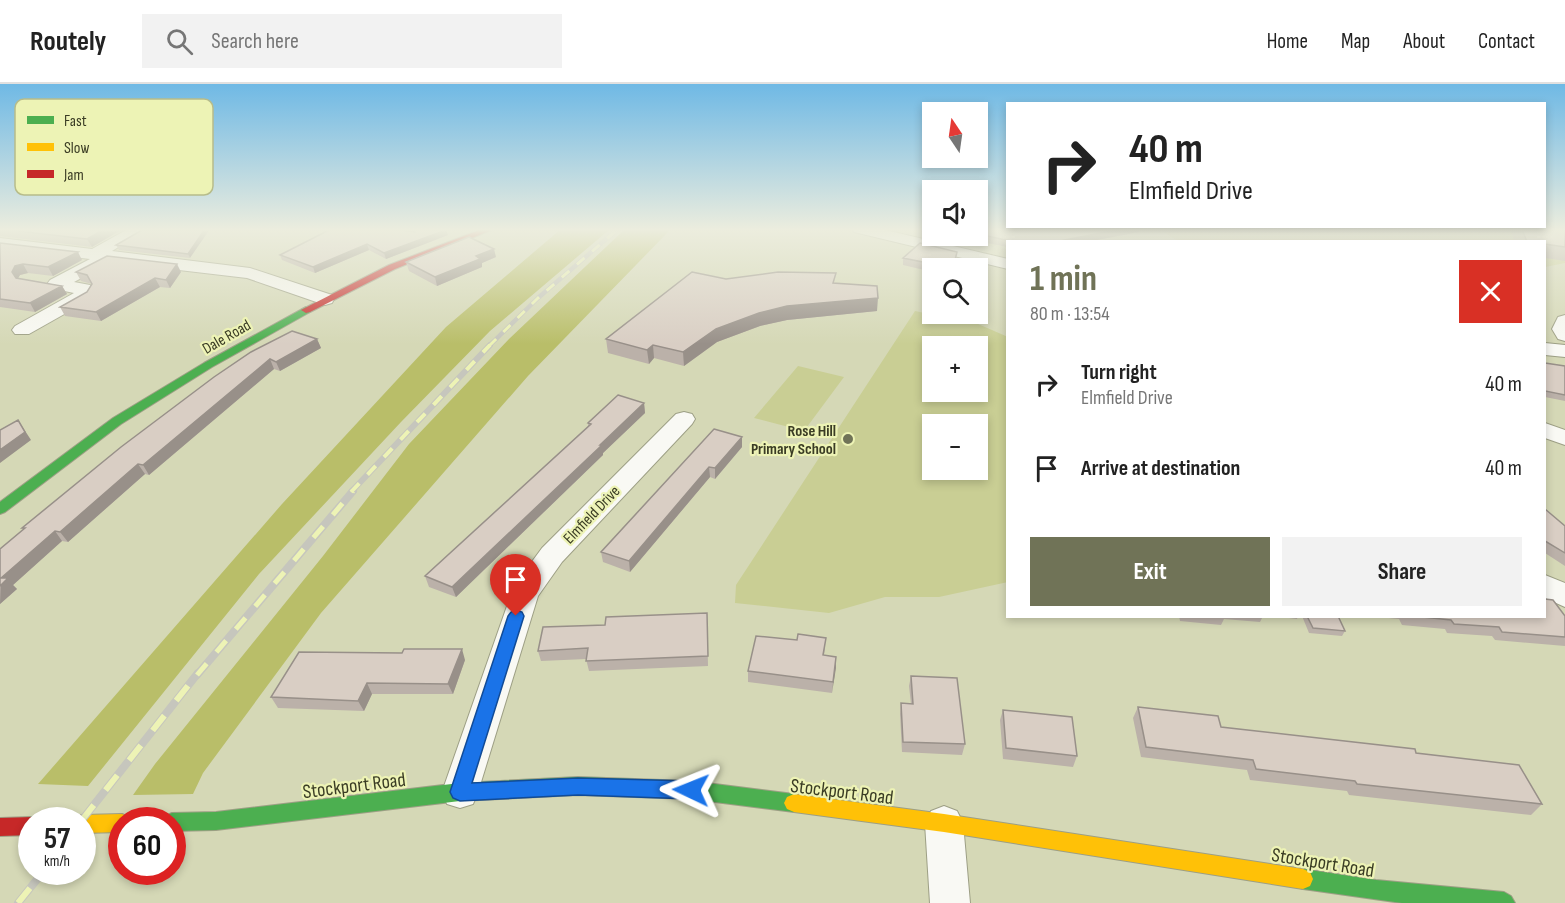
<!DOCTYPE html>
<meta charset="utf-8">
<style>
body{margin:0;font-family:"Sofia Sans Condensed",sans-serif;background:#f2f2f2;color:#222;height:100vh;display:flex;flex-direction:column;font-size:22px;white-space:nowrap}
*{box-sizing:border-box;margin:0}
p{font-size:20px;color:#767676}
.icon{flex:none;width:33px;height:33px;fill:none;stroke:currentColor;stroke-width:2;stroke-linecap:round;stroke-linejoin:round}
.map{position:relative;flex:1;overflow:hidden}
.details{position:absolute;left:1006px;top:156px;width:540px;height:378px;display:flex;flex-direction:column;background:#fff;border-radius:0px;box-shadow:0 3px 9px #0003}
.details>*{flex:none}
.banner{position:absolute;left:1006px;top:18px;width:540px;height:126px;border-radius:0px;box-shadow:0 3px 9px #0003;background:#fff;color:#222;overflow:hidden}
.needle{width:39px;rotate:347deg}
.buttons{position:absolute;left:922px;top:18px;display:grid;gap:12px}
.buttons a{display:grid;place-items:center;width:66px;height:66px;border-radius:0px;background:#fff;box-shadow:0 3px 9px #0003;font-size:30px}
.speed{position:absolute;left:18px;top:723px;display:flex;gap:12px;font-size:30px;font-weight:700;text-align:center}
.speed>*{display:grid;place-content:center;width:78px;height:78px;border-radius:50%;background:#fff;box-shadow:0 3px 9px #0003;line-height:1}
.speed small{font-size:15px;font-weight:400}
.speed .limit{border:9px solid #d22;background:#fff;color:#111}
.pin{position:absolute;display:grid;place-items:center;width:51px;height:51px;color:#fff;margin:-62px -26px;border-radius:50% 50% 50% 0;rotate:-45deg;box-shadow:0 0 6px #0007}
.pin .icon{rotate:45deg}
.me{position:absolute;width:66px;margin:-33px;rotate:272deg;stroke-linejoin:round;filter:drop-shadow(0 0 4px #0008)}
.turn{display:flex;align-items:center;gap:21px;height:126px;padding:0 24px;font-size:27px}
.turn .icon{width:78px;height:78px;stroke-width:2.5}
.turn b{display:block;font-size:42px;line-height:51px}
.round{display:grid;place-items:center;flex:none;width:63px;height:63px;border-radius:0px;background:#f2f2f2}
.head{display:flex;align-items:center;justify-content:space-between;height:102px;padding:0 24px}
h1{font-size:36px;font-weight:700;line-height:45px;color:#707357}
.primary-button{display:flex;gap:12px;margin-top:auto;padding:12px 24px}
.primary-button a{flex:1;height:69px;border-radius:0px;background:#707357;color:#fff;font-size:24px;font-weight:700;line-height:69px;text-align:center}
.primary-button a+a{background:#f2f2f2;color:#222}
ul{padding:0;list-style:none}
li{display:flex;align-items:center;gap:18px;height:84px;padding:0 24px}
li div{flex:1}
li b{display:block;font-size:22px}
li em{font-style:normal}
header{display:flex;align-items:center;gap:36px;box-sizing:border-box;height:84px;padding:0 30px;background:#fff;border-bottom:2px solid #e0e0e0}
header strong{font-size:28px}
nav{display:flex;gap:33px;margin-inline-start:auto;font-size:21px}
.search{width:420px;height:54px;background:#f2f2f2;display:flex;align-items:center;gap:15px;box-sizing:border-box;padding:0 21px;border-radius:0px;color:#767676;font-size:22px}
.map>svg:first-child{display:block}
.green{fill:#c9ce94;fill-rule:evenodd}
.forest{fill:#b9be69}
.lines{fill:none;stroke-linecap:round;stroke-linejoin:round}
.street-casing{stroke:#9d9f85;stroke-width:2}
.fast-casing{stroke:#9d9f85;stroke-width:2}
.slow-casing{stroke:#9d9f85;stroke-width:2}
.jam-casing{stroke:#9d9f85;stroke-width:2}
.street{fill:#f9f9f4;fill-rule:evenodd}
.fast{fill:#4caf50;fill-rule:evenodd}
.slow{fill:#ffc107;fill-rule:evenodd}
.jam{fill:#c62828;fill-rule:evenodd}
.rail-far3-casing{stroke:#c6c6bd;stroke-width:4.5}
.rail-far2-casing{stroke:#c6c6bd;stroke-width:6}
.rail-far1-casing{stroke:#c6c6bd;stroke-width:8}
.rail-casing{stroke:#c6c6bd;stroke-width:8}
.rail-far3{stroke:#edf3b5;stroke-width:3;stroke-dasharray:10;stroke-linecap:butt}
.rail-far2{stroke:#edf3b5;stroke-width:4;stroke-dasharray:12;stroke-linecap:butt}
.rail-far1{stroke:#edf3b5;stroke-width:5;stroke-dasharray:15;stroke-linecap:butt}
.rail{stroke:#edf3b5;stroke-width:6;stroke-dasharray:19;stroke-linecap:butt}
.wall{fill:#bbb1a9}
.shaded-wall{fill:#989089}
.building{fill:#d9cec4;stroke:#989089;stroke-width:1.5}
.route{fill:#1a73e8;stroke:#114b97;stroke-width:1.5}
.poi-dot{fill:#707357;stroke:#edf3b5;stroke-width:2}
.labels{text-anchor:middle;stroke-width:4.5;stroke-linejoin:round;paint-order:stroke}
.street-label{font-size:16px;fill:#3a3c24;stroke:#edf3b5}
.poi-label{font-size:16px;font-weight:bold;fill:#3a3c24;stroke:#edf3b5;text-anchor:end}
.near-street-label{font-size:20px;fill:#3a3c24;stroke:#edf3b5}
.key{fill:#edf3b5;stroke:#b7bc8a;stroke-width:1.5}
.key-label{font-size:16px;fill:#3a3c24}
</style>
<header>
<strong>Routely</strong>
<div class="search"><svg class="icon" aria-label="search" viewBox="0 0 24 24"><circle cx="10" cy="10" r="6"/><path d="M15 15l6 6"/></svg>Search here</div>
<nav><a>Home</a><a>Map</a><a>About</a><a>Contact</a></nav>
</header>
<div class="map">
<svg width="1565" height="819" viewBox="0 0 1565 819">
<rect width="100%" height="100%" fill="#d5d8b6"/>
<path class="green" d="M1158 145H1565V179L1545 183V158H1180Z
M915 227 978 240 1008 253V498L939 513H885L829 529 735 519 736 501ZM933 262H978V308H933ZM933 340H978V386H933Z
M798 282 844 293 804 347 754 334Z"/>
<path class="forest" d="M561 145H610L490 247 401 338 259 490 88 702 38 700 282 420 446 243Z
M625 145H671L528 292 321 529 203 689 193 710 133 711 155 680 323 472 409 360 509 255Z"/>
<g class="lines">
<defs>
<path id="street" d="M128 145H148L112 167 250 184 332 211 334 215 332 219 325 221 247 194 111 178 74 198 90 201 95 208 91 215 29 250H15L12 246 15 242 74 209 50 204 47 200 50 196 90 175 0 164V154L92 165Z
M852 145H881L1008 175V185L854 148Z
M1565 231V257L1558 255 1552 245 1558 233Z
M1545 259 1565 261V273L1545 271Z
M684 328 692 330 695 335 692 340 562 478 538 512 478 708 473 720 460 724 447 720 442 708 514 502 542 464 676 330Z
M1545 339 1565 346V361L1545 354Z
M1545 491 1565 499V523L1545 514Z
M944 722 957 727 963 739 970 819H930L925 739 931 727Z"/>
<path id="fast" d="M306 223 311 226 310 228 212 283 121 340 5 428 0 430V418L113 334 204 279Z
M578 693 691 697 794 710 801 713 804 719 801 725 794 728 691 715 578 711 460 717 216 746 172 747V736H163L165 732 172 729 216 728 460 699Z
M1303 785 1376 796 1504 808 1511 812 1515 819H1402L1303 805 1296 802 1293 795 1296 788Z"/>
<path id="slow" d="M794 710 944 730 1303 785 1310 788 1313 795 1310 802 1303 805 944 748 794 728 787 725 784 719 787 713Z
M122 730 129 733 131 736H122V748L82 749V736H74L75 734 82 731Z"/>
<path id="jam" d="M482 145H494L395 185 310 228 306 229 301 226 389 181Z
M32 733 39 736H32V751L0 752V734Z"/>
</defs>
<use href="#street" class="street-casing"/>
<use href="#fast" class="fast-casing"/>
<use href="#slow" class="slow-casing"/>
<use href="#jam" class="jam-casing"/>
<use href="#street" class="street"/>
<use href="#fast" class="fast"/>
<use href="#slow" class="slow"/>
<use href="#jam" class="jam"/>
<defs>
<path id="rail-far3" d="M489 262 538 214 618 145"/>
<path id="rail-far2" d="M351 408 490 261"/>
<path id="rail-far1" d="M197 591 353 407"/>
<path id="rail" d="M82 736 198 589
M18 819 43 788"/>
</defs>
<use href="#rail-far3" class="rail-far3-casing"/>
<use href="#rail-far2" class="rail-far2-casing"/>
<use href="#rail-far1" class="rail-far1-casing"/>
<use href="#rail" class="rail-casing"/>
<use href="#rail-far3" class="rail-far3"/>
<use href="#rail-far2" class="rail-far2"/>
<use href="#rail-far1" class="rail-far1"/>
<use href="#rail" class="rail"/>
</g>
<path class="wall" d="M0 145H120L121 146 92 163 0 152Z
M978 145 1139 148 1086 158H1008V163L961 154 959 161 931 155 933 148V152H978Z
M1510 145H1565V177L1545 174V158H1515Z
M178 146 190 174 119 166 116 161Z
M446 146 448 151 386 175 369 166 315 189 282 176 280 171 415 148Z
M0 159 82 176 53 192 28 189 20 191 18 194 62 202 67 210 35 228 0 223Z
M957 168 954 184H933V188L903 181V174Z
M496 173 482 179V183L437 202 409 187 406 178Z
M76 188H181L170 204 160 203 101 237 65 232 60 223 87 208 92 200 81 197Z
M726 195 836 199 877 227 787 236 760 242 717 258 684 282 654 274 649 280 608 269 606 255Z
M317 255 321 264 280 287 274 285 149 391 145 390 68 458 62 457 13 501 17 505 0 520V465L24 445 22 444 214 293Z
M1545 279 1565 282V317L1545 313Z
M644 319 645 329 603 369V371L456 513 429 503 425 492 588 342V339Z
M742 353V363L715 395 710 393 630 488 603 478 601 468Z
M1545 425 1565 442V482L1545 469Z
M707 529 708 582 589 587 586 575 541 577 538 567 605 541Z
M1179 532H1263L1260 538 1224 535 1221 541 1180 537Z
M1273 532H1298L1297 535Z
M1302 532H1338L1345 547 1342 552 1309 549Z
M1368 532H1565V562L1495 556 1492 552 1447 549 1445 545 1402 541 1399 535Z
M825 564 824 571 836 573 832 609 748 598V587Z
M465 576 453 610H372L364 627 278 624 271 613Z
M911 592 965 660 962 671 902 668 900 630 901 619 911 620 909 602Z
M1138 623 1221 643 1542 720 1531 731 1349 711 1347 707 1250 696 1247 686 1141 673 1133 634Z
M1003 626 1077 672 1073 683 1003 675 1000 636Z"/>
<path class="shaded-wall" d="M105 145H120L121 146 92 163 87 155Z
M205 145H210L190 174 188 170Z
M1122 145H1139V148L1086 158H1054Z
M446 146 448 151 386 175 384 169Z
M367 160 369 166 315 189 313 183Z
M494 165 496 173 482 179V183L437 202 435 193 476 172Z
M78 168 82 176 53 192 48 183Z
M23 180 28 189 20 191 17 196 12 188 15 182Z
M177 180 181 188 170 204 166 196Z
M155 194 160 203 101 237 96 228Z
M62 202 67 210 35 228 30 219Z
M878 214 877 227 787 236 760 242 717 258 684 282 683 268 716 245 759 229 787 222Z
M317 255 321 264 280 287 276 278Z
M653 261 654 274 649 280 647 266Z
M270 275 274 285 149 391 143 381Z
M644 319 645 329 603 369V371L456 513 452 503Z
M18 336 31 356 0 379V366Z
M742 353V363L715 395V384Z
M138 380 145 390 68 458 60 448Z
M709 383 710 393 630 488 629 477Z
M55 447 62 457 13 501 17 505 0 520 1 494Z
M462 565 465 576 453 610 448 600Z
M836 573V584L832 609 833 598Z
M367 599 372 610 364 627 358 617Z"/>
<path class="building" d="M0 145H105L87 155Z
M179 145H205L188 170 116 161 142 146H178Z
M331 145H395L415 148V145H444L446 146 384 169 367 160 313 183 280 171Z
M978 145H1122L1054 158H1015L978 150Z
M1522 145H1565V163L1545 160V158H1527Z
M946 152H961L960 155Z
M469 153 494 165 476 172 480 175 435 193 406 178Z
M0 159 78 168 48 183 23 180 15 182 12 188 16 194 62 202 30 219 0 215Z
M920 159 957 168 953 184 903 174Z
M107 172 177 180 166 196 155 194 96 228 60 223 87 208 92 200 87 191 76 188Z
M692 188 726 195 778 188 836 189 833 199 877 202 878 214 787 222 759 229 716 245 683 268 653 261 647 266 606 255Z
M292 247 317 255 276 278 270 275 143 381 138 380 60 448 55 447 1 494H8L0 502V465L25 444H22L121 363 214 293 251 268Z
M1545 279 1565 282V311L1545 307Z
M618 311 644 319 600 361H602L452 503 425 492 591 340 588 339Z
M18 336 25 348 0 366V346Z
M714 345 742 353 715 384 709 383 629 477 601 468Z
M1545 425 1565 442V469L1545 457Z
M1545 515 1553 516 1565 532V553L1502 548 1499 543 1454 540 1451 536 1413 532H1545Z
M707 529 708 572 586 577 588 564 538 567 543 543 605 541 606 533Z
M1307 532H1338L1345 547 1313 544Z
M798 550 826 554 823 571 836 573 833 598 748 587 756 552 797 556Z
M404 565H462L448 600 367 599 358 617 271 613 299 568 402 569Z
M911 592 957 594 965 660 903 658 901 619 913 620Z
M1138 623 1218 632 1221 643 1415 665 1416 669 1519 681 1542 720 1357 700 1355 697 1256 685 1253 676 1146 663Z
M1003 626 1072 633 1077 672 1006 664Z"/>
<linearGradient id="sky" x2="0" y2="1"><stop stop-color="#6fb9e5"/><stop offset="0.56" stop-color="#ecedde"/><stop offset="1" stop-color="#ecedde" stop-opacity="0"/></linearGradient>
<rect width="1565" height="260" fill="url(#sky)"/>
<path class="route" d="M516 526 522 528 524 532 472 699 578 694 691 697 698 700 701 706 698 712 691 715 578 711 460 717 453 714 450 708 508 532 511 528Z"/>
<circle class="poi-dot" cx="848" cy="355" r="6"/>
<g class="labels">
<g class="street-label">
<text transform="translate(226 252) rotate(-30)" y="6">Dale Road</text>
<text transform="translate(591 430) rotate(-46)" y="6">Elmfield Drive</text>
</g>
<g class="poi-label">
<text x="836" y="352">Rose Hill<tspan x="836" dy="18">Primary School</tspan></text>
</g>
<g class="near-street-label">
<text transform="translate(354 701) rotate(-7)" y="7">Stockport Road</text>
<text transform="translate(842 707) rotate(7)" y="7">Stockport Road</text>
<text transform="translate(1323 778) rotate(9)" y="7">Stockport Road</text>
</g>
</g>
<rect x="15" y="15" width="198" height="96" rx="9" class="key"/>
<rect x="27" y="32" width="27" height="8" fill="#4caf50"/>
<rect x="27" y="59" width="27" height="8" fill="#ffc107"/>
<rect x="27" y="86" width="27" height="8" fill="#c62828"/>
<g class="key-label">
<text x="64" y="42">Fast</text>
<text x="64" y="69">Slow</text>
<text x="64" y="96">Jam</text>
</g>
</svg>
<div class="buttons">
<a><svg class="needle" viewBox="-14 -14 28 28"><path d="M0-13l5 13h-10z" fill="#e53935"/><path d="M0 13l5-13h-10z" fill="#767676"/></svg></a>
<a><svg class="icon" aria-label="sound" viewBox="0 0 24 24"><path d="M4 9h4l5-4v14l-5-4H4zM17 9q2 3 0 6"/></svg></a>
<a><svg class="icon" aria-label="search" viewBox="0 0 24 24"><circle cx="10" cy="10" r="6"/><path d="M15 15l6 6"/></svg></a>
<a>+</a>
<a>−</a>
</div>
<div class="speed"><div>57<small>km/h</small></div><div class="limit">60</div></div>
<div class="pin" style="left:516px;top:532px;background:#d93025"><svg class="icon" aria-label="arrive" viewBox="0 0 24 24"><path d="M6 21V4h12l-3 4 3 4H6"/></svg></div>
<svg class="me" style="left:691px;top:706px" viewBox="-20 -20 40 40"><path d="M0-17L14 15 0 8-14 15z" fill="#1a73e8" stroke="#fff" stroke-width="4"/></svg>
<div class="banner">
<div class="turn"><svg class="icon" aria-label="right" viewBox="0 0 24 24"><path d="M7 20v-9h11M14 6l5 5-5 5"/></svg><div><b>40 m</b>Elmfield Drive</div></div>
</div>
<section class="details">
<div class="head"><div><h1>1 min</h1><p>80 m · 13:54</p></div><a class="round" style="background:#d93025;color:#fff"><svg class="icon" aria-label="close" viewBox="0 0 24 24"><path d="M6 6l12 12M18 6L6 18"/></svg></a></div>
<ul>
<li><svg class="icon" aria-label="right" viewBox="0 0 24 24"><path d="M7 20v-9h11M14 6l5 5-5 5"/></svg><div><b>Turn right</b><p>Elmfield Drive</p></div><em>40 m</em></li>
<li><svg class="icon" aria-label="arrive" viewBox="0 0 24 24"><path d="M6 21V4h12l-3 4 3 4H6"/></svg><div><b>Arrive at destination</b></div><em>40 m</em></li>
</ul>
<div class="primary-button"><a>Exit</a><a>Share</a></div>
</section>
</div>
